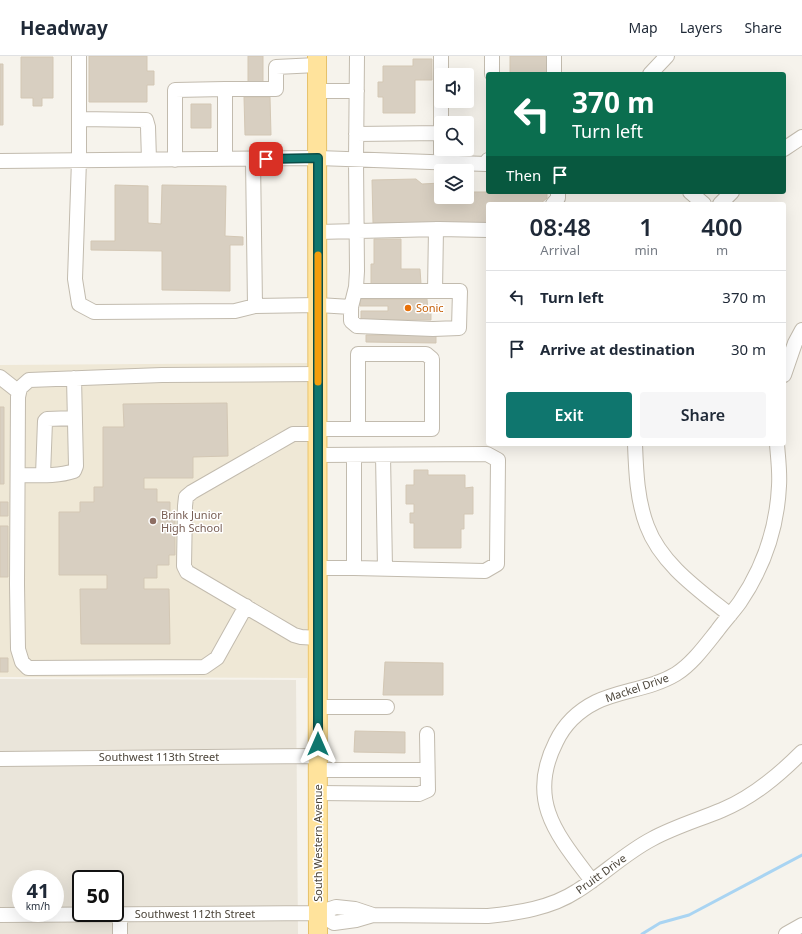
<!DOCTYPE html>
<style>
body{margin:0;font-family:"Noto Sans",sans-serif;background:#f6f6f7;color:#1f2937;height:100vh;display:flex;flex-direction:column;font-size:15px;white-space:nowrap}
*{box-sizing:border-box;margin:0}
p{font-size:13px;color:#747a83}
.icon{flex:none;width:22px;height:22px;fill:none;stroke:currentColor;stroke-width:2;stroke-linecap:round;stroke-linejoin:round}
.map{position:relative;flex:1;overflow:hidden}
.drawer{position:absolute;left:486px;top:146px;width:300px;height:244px;display:flex;flex-direction:column;background:#fff;border-radius:4px;box-shadow:0 4px 16px #0002}
.drawer>*{flex:none}
.hud{position:absolute;left:486px;top:16px;width:300px;height:122px;border-radius:4px;box-shadow:0 4px 16px #0002;background:#0b6e4f;color:#fff;overflow:hidden}
.tools{position:absolute;left:434px;top:12px;display:grid;gap:8px}
.tools a{display:grid;place-items:center;width:40px;height:40px;border-radius:4px;background:#fff;box-shadow:0 4px 16px #0002;font-size:20px}
.speed{position:absolute;left:12px;top:814px;display:flex;gap:8px;font-size:20px;font-weight:700;text-align:center}
.speed>*{display:grid;place-content:center;width:52px;height:52px;border-radius:50%;background:#fff;box-shadow:0 4px 16px #0002;line-height:1}
.speed small{font-size:10px;font-weight:400}
.speed .limit{border:2px solid #111;border-radius:6px;background:#fff;color:#111}
.pin{position:absolute;display:grid;place-items:center;width:34px;height:34px;color:#fff;margin:-17px;border-radius:8px;box-shadow:0 2px 6px #0006}
.me{position:absolute;width:44px;margin:-22px;rotate:0deg;stroke-linejoin:round;filter:drop-shadow(0 0 3px #0008)}
.turn{display:flex;align-items:center;gap:14px;height:84px;padding:0 20px;font-size:18px}
.turn .icon{width:52px;height:52px;stroke-width:2.5}
.turn b{display:block;font-size:28px;line-height:34px}
.then{display:flex;align-items:center;height:38px;padding:0 20px;background:#0003;gap:8px;font-size:15px}
.eta{display:flex;justify-content:space-evenly;align-items:center;height:68px;text-align:center}
.eta b{font-size:24px;font-weight:600;line-height:28px}
.primary-button{display:flex;gap:8px;margin-top:auto;padding:8px 20px}
.primary-button a{flex:1;height:46px;border-radius:4px;background:#0f766e;color:#fff;font-size:16px;font-weight:600;line-height:46px;text-align:center}
.primary-button a+a{background:#f6f6f7;color:#1f2937}
ul{padding:0;list-style:none}
li{display:flex;align-items:center;gap:12px;height:52px;padding:0 20px;border-top:1px solid #e0e1e3}
li div{flex:1}
li b{display:block;font-size:15px}
li em{font-style:normal}
header{display:flex;align-items:center;gap:24px;box-sizing:border-box;height:56px;padding:0 20px;background:#fff;border-bottom:1px solid #e0e1e3}
header strong{font-size:19px}
nav{display:flex;gap:22px;margin-inline-start:auto;font-size:14px}
.map>svg:first-child{display:block}
.residential{fill:#eae5da;fill-rule:evenodd}
.education{fill:#efe8d6}
.lines{fill:none;stroke-linecap:round;stroke-linejoin:round}
.stream{stroke:#a9d4f2;stroke-width:3}
.building{fill:#d8cfc1;stroke:#d3c7b4}
.minor-casing{stroke:#c2bbae;stroke-width:16}
.major-casing{stroke:#e6c16a;stroke-width:20}
.minor{stroke:#fff;stroke-width:14}
.major{stroke:#ffe39c;stroke-width:18}
.route-casing{stroke:#0a4d48;stroke-width:10}
.route{stroke:#0f766e;stroke-width:7}
.slow{stroke:#f59e0b;stroke-width:7}
.food-dot{fill:#e8710a;stroke:#fff;stroke-width:1.5}
.education-dot{fill:#8d6e63;stroke:#fff;stroke-width:1.5}
.labels{text-anchor:middle;stroke-width:3;stroke-linejoin:round;paint-order:stroke}
.food-label{font-size:11px;fill:#c56008;stroke:#fff;text-anchor:start}
.education-label{font-size:11px;fill:#785e54;stroke:#fff;text-anchor:start}
.street-label{font-size:11px;fill:#4b4439;stroke:#fff}
</style>
<header>
<strong>Headway</strong>
<nav><a>Map</a><a>Layers</a><a>Share</a></nav>
</header>
<div class="map">
<svg width="802" height="878" viewBox="0 0 802 878">
<rect width="100%" height="100%" fill="#f6f3ec"/>
<path class="residential" d="M0 623 296 624 298 878H0ZM21 823H55V857H21ZM81 823H115V857H81Z"/>
<path class="education" d="M307 307V622L0 621V309Z"/>
<g class="lines">
<path class="stream" d="M642 878 660 867 689 859 802 799"/>
</g>
<path class="building" d="M89 0H147V15H154V29H147V46H89Z
M248 0H263V27H248Z
M510 0H547V18H510Z
M21 1H53V42H42V50H33V42H21Z
M413 3H432V24H415V57H383V41H378V26H383V10H413Z
M0 8H3V69H0Z
M244 41H270L271 79H245Z
M191 48H211V72H191Z
M416 123 422 128 441 127V141H467V136H547V142L540 148H488V167H373L372 124Z
M115 129 148 130V167L161 168 162 129 226 130 225 180 243 181V189H230V235L162 234V195L91 194V185H115Z
M374 183H401V213H420L421 228 371 229V208H374Z
M360 243H427L428 256H431V264H361V255H388V250H360Z
M366 279H436V287L366 286Z
M227 347 228 400 193 401V422H144V433H157V446H170V457H175V499H169V509H157V522H144V533H169L170 588H81L80 533H107V519H59V456H80V446H94V431H103V371H124L123 348Z
M0 351H4V428H0Z
M414 414H428V419H465V432L473 431V458H464V473H461V492H414V467H410V457H414V448H406V429H414Z
M0 446H8V460H0Z
M0 470H8V521H0Z
M0 602H8V616H0Z
M385 606 443 607V639H383Z
M355 675 405 676V697L354 696Z"/>
<g class="lines">
<defs>
<path id="minor" d="M79 0V104L75 223 79 248 94 256 235 255 255 250 253 103
M441 0V107
M492 18V0
M554 18V0
M650 18 667 0
M318 35H357
M80 63 146 64 148 71 149 104
M356 78 441 77
M784 93 802 81
M225 103V33H276V11L317 9
M175 104V34L225 33
M0 105 318 102 486 108 488 104
M690 136 704 148
M553 148 558 142V136
M720 148 732 136
M318 176 439 173 488 174
M435 235 436 173
M255 250 318 249 351 251 356 231 357 215 356 104 357 0
M351 251V265L357 270 433 273 459 272 460 235H355
M784 319 795 287 802 274
M0 321 19 336
M318 373H432V303L426 298H358V372
M635 388C636 415 637 444 647 470 661 508 699 534 730 559
M318 399 487 398 498 404 497 508 485 515 354 512V399
M383 399 385 512
M18 419C36 419 57 421 74 415L76 410 74 322
M43 419 45 365 47 363 75 362
M318 512H354
M246 550 217 602 204 611 28 612 22 606 18 593 17 528 18 341 20 332 29 324 162 319 318 318
M318 582 301 581 294 579 187 516 184 510 185 450 186 441 192 436 293 378H318
M318 651H387
M0 703 318 700
M318 714H427
M318 737 419 738 428 734 427 678
M592 825C558 780 526 745 556 686 564 669 578 655 596 646 621 634 651 633 676 618 692 608 705 590 717 575 724 565 733 556 740 546 763 512 777 472 779 430 780 416 778 402 777 388
M318 857 334 867 356 864 373 859 488 860C518 857 551 852 577 835 603 819 625 797 652 783 674 771 698 764 722 754 753 741 778 720 802 696
M0 859 318 857 336 851 355 853 373 859
M120 859V878
M786 878 802 869"/>
<path id="major" d="M317 0 318 878"/>
</defs>
<use href="#minor" class="minor-casing"/>
<use href="#major" class="major-casing"/>
<use href="#minor" class="minor"/>
<use href="#major" class="major"/>
</g>
<g class="lines">
<defs>
<path id="route" d="M266 103 318 102V688"/>
</defs>
<use href="#route" class="route-casing"/>
<use href="#route" class="route"/>
<path class="slow" d="M318 199V326"/>
</g>
<circle class="food-dot" cx="408" cy="252" r="4"/>
<circle class="education-dot" cx="153" cy="465" r="4"/>
<g class="labels">
<g class="food-label">
<text x="416" y="256">Sonic</text>
</g>
<g class="education-label">
<text x="161" y="463">Brink Junior<tspan x="161" dy="13">High School</tspan></text>
</g>
<g class="street-label">
<text transform="translate(637 632) rotate(-19)" y="4">Mackel Drive</text>
<text x="159" y="705">Southwest 113th Street</text>
<text transform="translate(318 787) rotate(-90)" y="4">South Western Avenue</text>
<text transform="translate(601 818) rotate(-36)" y="4">Pruitt Drive</text>
<text x="195" y="862">Southwest 112th Street</text>
</g>
</g>
</svg>
<div class="tools">
<a><svg class="icon" aria-label="sound" viewBox="0 0 24 24"><path d="M4 9h4l5-4v14l-5-4H4zM17 9q2 3 0 6"/></svg></a>
<a><svg class="icon" aria-label="search" viewBox="0 0 24 24"><circle cx="10" cy="10" r="6"/><path d="M15 15l6 6"/></svg></a>
<a><svg class="icon" aria-label="layers" viewBox="0 0 24 24"><path d="M12 4l9 5-9 5-9-5zM3 14l9 5 9-5"/></svg></a>
</div>
<div class="speed"><div>41<small>km/h</small></div><div class="limit">50</div></div>
<div class="pin" style="left:266px;top:103px;background:#d93025"><svg class="icon" aria-label="arrive" viewBox="0 0 24 24"><path d="M6 21V4h12l-3 4 3 4H6"/></svg></div>
<svg class="me" style="left:318px;top:688px" viewBox="-20 -20 40 40"><path d="M0-17L14 15 0 8-14 15z" fill="#0f766e" stroke="#fff" stroke-width="4"/></svg>
<div class="hud">
<div class="turn"><svg class="icon" aria-label="left" viewBox="0 0 24 24"><path d="M17 20v-9H6M10 6l-5 5 5 5"/></svg><div><b>370 m</b>Turn left</div></div>
<div class="then">Then<svg class="icon" aria-label="arrive" viewBox="0 0 24 24"><path d="M6 21V4h12l-3 4 3 4H6"/></svg></div>
</div>
<section class="drawer">
<div class="eta">
<div><b>08:48</b><p>Arrival</p></div>
<div><b>1</b><p>min</p></div>
<div><b>400</b><p>m</p></div>
</div>
<ul>
<li><svg class="icon" aria-label="left" viewBox="0 0 24 24"><path d="M17 20v-9H6M10 6l-5 5 5 5"/></svg><div><b>Turn left</b></div><em>370 m</em></li>
<li><svg class="icon" aria-label="arrive" viewBox="0 0 24 24"><path d="M6 21V4h12l-3 4 3 4H6"/></svg><div><b>Arrive at destination</b></div><em>30 m</em></li>
</ul>
<div class="primary-button"><a>Exit</a><a>Share</a></div>
</section>
</div>
